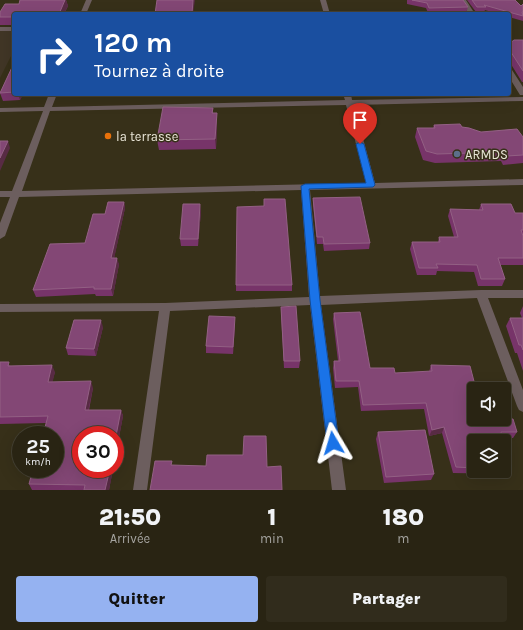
<!DOCTYPE html>
<html lang="fr">
<meta charset="utf-8">
<style>
body{margin:0;font-family:Karla,sans-serif;background:#312c1c;color:#f1f3f6;height:100vh;display:flex;flex-direction:column;font-size:15px;white-space:nowrap}
*{box-sizing:border-box;margin:0}
p{font-size:13px;color:#a5a4a0}
.icon{flex:none;width:22px;height:22px;fill:none;stroke:currentColor;stroke-width:2;stroke-linecap:round;stroke-linejoin:round}
.map{position:relative;height:490px;overflow:hidden}
.details{display:flex;flex-direction:column;background:#292413;flex:1}
.details>*{flex:none}
.banner{position:absolute;left:12px;top:12px;width:499px;height:84px;border-radius:4px;box-shadow:0 4px 16px #0002,0 0 0 1px #454133;background:#1a4fa0;color:#fff;overflow:hidden}
.tools{position:absolute;left:467px;top:382px;display:grid;gap:8px}
.tools a{display:grid;place-items:center;width:44px;height:44px;border-radius:4px;background:#292413;box-shadow:0 4px 16px #0002,0 0 0 1px #454133;font-size:20px}
.speed{position:absolute;left:12px;top:426px;display:flex;gap:8px;font-size:20px;font-weight:700;text-align:center}
.speed>*{display:grid;place-content:center;width:52px;height:52px;border-radius:50%;background:#292413;box-shadow:0 4px 16px #0002,0 0 0 1px #454133;line-height:1}
.speed small{font-size:10px;font-weight:400}
.speed .limit{border:6px solid #d22;background:#fff;color:#111}
.pin{position:absolute;display:grid;place-items:center;width:34px;height:34px;color:#fff;margin:-41px -17px;border-radius:50% 50% 50% 0;rotate:-45deg;box-shadow:0 0 4px #0007}
.pin .icon{rotate:45deg}
.me{position:absolute;width:44px;margin:-22px;rotate:353deg;stroke-linejoin:round;filter:drop-shadow(0 0 3px #0008)}
.turn{display:flex;align-items:center;gap:14px;height:84px;padding:0 16px;font-size:18px}
.turn .icon{width:52px;height:52px;stroke-width:2.5}
.turn b{display:block;font-size:28px;line-height:34px}
.eta{display:flex;justify-content:space-evenly;align-items:center;height:68px;text-align:center}
.eta b{font-size:24px;font-weight:800;line-height:28px}
.primary-button{display:flex;gap:8px;margin-top:auto;padding:8px 16px}
.primary-button a{flex:1;height:46px;border-radius:4px;background:#95b2f1;color:#111;font-size:16px;font-weight:800;line-height:46px;text-align:center}
.primary-button a+a{background:#312c1c;color:#f1f3f6}
.map>svg:first-child{display:block}
.education{fill:#413626}
.lines{fill:none;stroke-linecap:round;stroke-linejoin:round}
.minor{fill:#6c5e5e;fill-rule:evenodd}
.wall{fill:#773469}
.shaded-wall{fill:#582b44}
.building{fill:#834775;stroke:#936084}
.route{fill:#1a73e8;stroke:#114b97}
.food-dot{fill:#e8710a;stroke:#373019;stroke-width:1.5}
.service-dot{fill:#5c6f8a;stroke:#373019;stroke-width:1.5}
.labels{text-anchor:middle;stroke-width:3;stroke-linejoin:round;paint-order:stroke}
.poi-label{font-size:13px;fill:#e8e4d6;stroke:#373019;text-anchor:start}
</style>
<div class="map">
<svg width="523" height="490" viewBox="0 0 523 490">
<rect width="100%" height="100%" fill="#373019"/>
<path class="education" d="M0 29H14V50L0 78Z"/>
<g class="lines">
<path class="minor" d="M86 0H92L86 14H80Z
M320 0H326L330 14H324Z
M460 0H466L475 14H469Z
M0 27H14V31H0Z
M509 70H512L523 87V95H520L509 77Z
M49 94H57L52 107 345 100 343 94H351L352 100 523 97V101L354 105 375 183 523 179V185L310 190 320 296 481 290H523V298H488L523 390V412L519 410 517 406 477 298 321 305 346 490H332L310 305 170 311 147 490H133L159 311 0 312V304L165 303 309 297 301 190 19 197 5 236 0 239V223L10 197H0V191H12L43 111 0 112V108L44 107ZM346 105 366 183 22 191 50 111Z"/>
</g>
<path class="wall" d="M20 0H66L68 6 64 14H14V25H0V12L19 4Z
M407 0H463L468 7 466 13H428L426 8 407 4Z
M467 0H515L521 6 523 4V21L509 17V14H498L485 10 484 12H476Z
M523 40V82H522L509 61V44Z
M14 63V94H23L20 100 3 101 0 93Z
M300 94H320V96H300Z
M213 108V113L217 123 216 149 159 150 157 140Z
M434 125 462 127 481 132 523 137V163L503 165 501 161 435 163 423 160 415 137 417 128H433Z
M313 198 370 243 369 249 324 251 323 244H317L313 204Z
M124 202 125 208 114 258 119 264 113 296H96L95 294 36 297 33 290 85 243 105 214Z
M481 204 515 213H523V265H500L505 279 502 286H478L474 272 437 271 436 275H417L410 249 412 242H438L439 237H454L448 216 450 209 479 210Z
M264 206 292 285V291H236V285Z
M201 211 198 246H181L180 239Z
M523 306V371L517 353H515L506 326 510 318H522L520 313Z
M281 307 300 361 299 368H284L281 314Z
M334 313 370 368 395 373 429 372 431 365 474 419 517 432 513 438H502L474 441V471H504V444L511 468 507 474 453 473 442 433 429 436 424 409 361 411 358 387 335 388 333 368 334 361H338L333 319Z
M235 324 233 354 206 353V346Z
M103 327 96 356 68 355 66 348Z
M0 362 11 366 55 372 52 382 93 388 89 410H121L123 416 109 490H32L29 484 46 423 0 424Z
M378 432 434 474 431 480 384 483 376 439Z"/>
<path class="shaded-wall" d="M65 0H66L68 6 64 14H59Z
M193 0H195L193 14H192Z
M18 94H23L20 100Z
M217 113V123L216 149 215 139Z
M8 141 10 148 0 171V158Z
M124 202 125 208 113 264 111 258Z
M200 204 201 211 198 246V239Z
M117 258 119 264 113 296 111 289Z
M235 317V324L233 354V347Z
M101 320 103 327 96 356 94 349Z
M52 365 55 372 51 389 48 382Z
M91 381 93 388 87 416 85 410Z
M121 410 123 416 115 459V441Z
M444 427 442 433 429 436 432 430Z
M110 469H113L109 490H105Z"/>
<path class="building" d="M20 0H65L59 14H14V17H0V12L5 4H19Z
M157 0H193L192 14H155Z
M412 0H463L468 7 429 8 427 3Z
M472 0H515L521 6 523 4V12H522L523 16 484 5 486 7H477Z
M514 40H523V71L509 49V44Z
M14 63V92L0 93Z
M163 107 213 108 212 113H217L215 139 157 140Z
M460 124 462 127 469 128 481 132 517 129 523 137V155L507 156 504 152 437 154 426 151 417 128H435L434 125Z
M0 141H8L0 158Z
M360 197 370 243 324 244 323 237H317L313 198Z
M264 199H285L292 285H236L237 207 264 206Z
M108 202H124L111 258H117L111 289H94V287L33 290 50 244 85 243 93 214H105Z
M183 204H200L198 239H180Z
M481 204H511L515 213H523V230H521L523 236V258H498L505 279H481L477 265 436 264 438 268H419L412 242H440L439 237H458L450 209 483 210Z
M296 306 300 361H284L281 307Z
M360 312 370 368H394L395 373 432 371 431 365 470 366 476 389H474V419H513L517 432H501L503 441H474V468L456 467 444 427 432 430 426 403 363 405 359 381H336L334 361H340L334 313Z
M209 316 235 317 233 347 206 346Z
M510 318H523V350L521 345H519Z
M74 320H101L94 349 66 348Z
M0 362H9L8 366 52 365 48 382 91 381 85 410H121L115 441V435H81V469H110L105 490H84L85 485 29 484 33 469H55V435H43L48 416 0 417Z
M425 430 434 474 386 477 378 432Z
M244 436H266L267 467 281 466 282 490H150L155 461H172L171 465 206 466 207 455H243Z
M504 444 511 468H504Z"/>
<path class="route" d="M360 142 364 144 375 185 373 187 309 189 320 300 339 443 337 447 333 448 329 447 327 443 310 300 301 186 305 184 366 183 356 144Z"/>
<circle class="food-dot" cx="108" cy="136" r="4"/>
<circle class="service-dot" cx="457" cy="154" r="4"/>
<g class="labels">
<g class="poi-label">
<text x="116" y="141">la terrasse</text>
<text x="465" y="159">ARMDS</text>
</g>
</g>
</svg>
<div class="tools">
<a><svg class="icon" aria-label="sound" viewBox="0 0 24 24"><path d="M4 9h4l5-4v14l-5-4H4zM17 9q2 3 0 6"/></svg></a>
<a><svg class="icon" aria-label="layers" viewBox="0 0 24 24"><path d="M12 4l9 5-9 5-9-5zM3 14l9 5 9-5"/></svg></a>
</div>
<div class="speed"><div>25<small>km/h</small></div><div class="limit">30</div></div>
<div class="pin" style="left:360px;top:144px;background:#d93025"><svg class="icon" aria-label="arrive" viewBox="0 0 24 24"><path d="M6 21V4h12l-3 4 3 4H6"/></svg></div>
<svg class="me" style="left:333px;top:443px" viewBox="-20 -20 40 40"><path d="M0-17L14 15 0 8-14 15z" fill="#1a73e8" stroke="#fff" stroke-width="4"/></svg>
<div class="banner">
<div class="turn"><svg class="icon" aria-label="right" viewBox="0 0 24 24"><path d="M7 20v-9h11M14 6l5 5-5 5"/></svg><div><b>120 m</b>Tournez à droite</div></div>
</div>
</div>
<section class="details">
<div class="eta">
<div><b>21:50</b><p>Arrivée</p></div>
<div><b>1</b><p>min</p></div>
<div><b>180</b><p>m</p></div>
</div>
<div class="primary-button"><a>Quitter</a><a>Partager</a></div>
</section>
